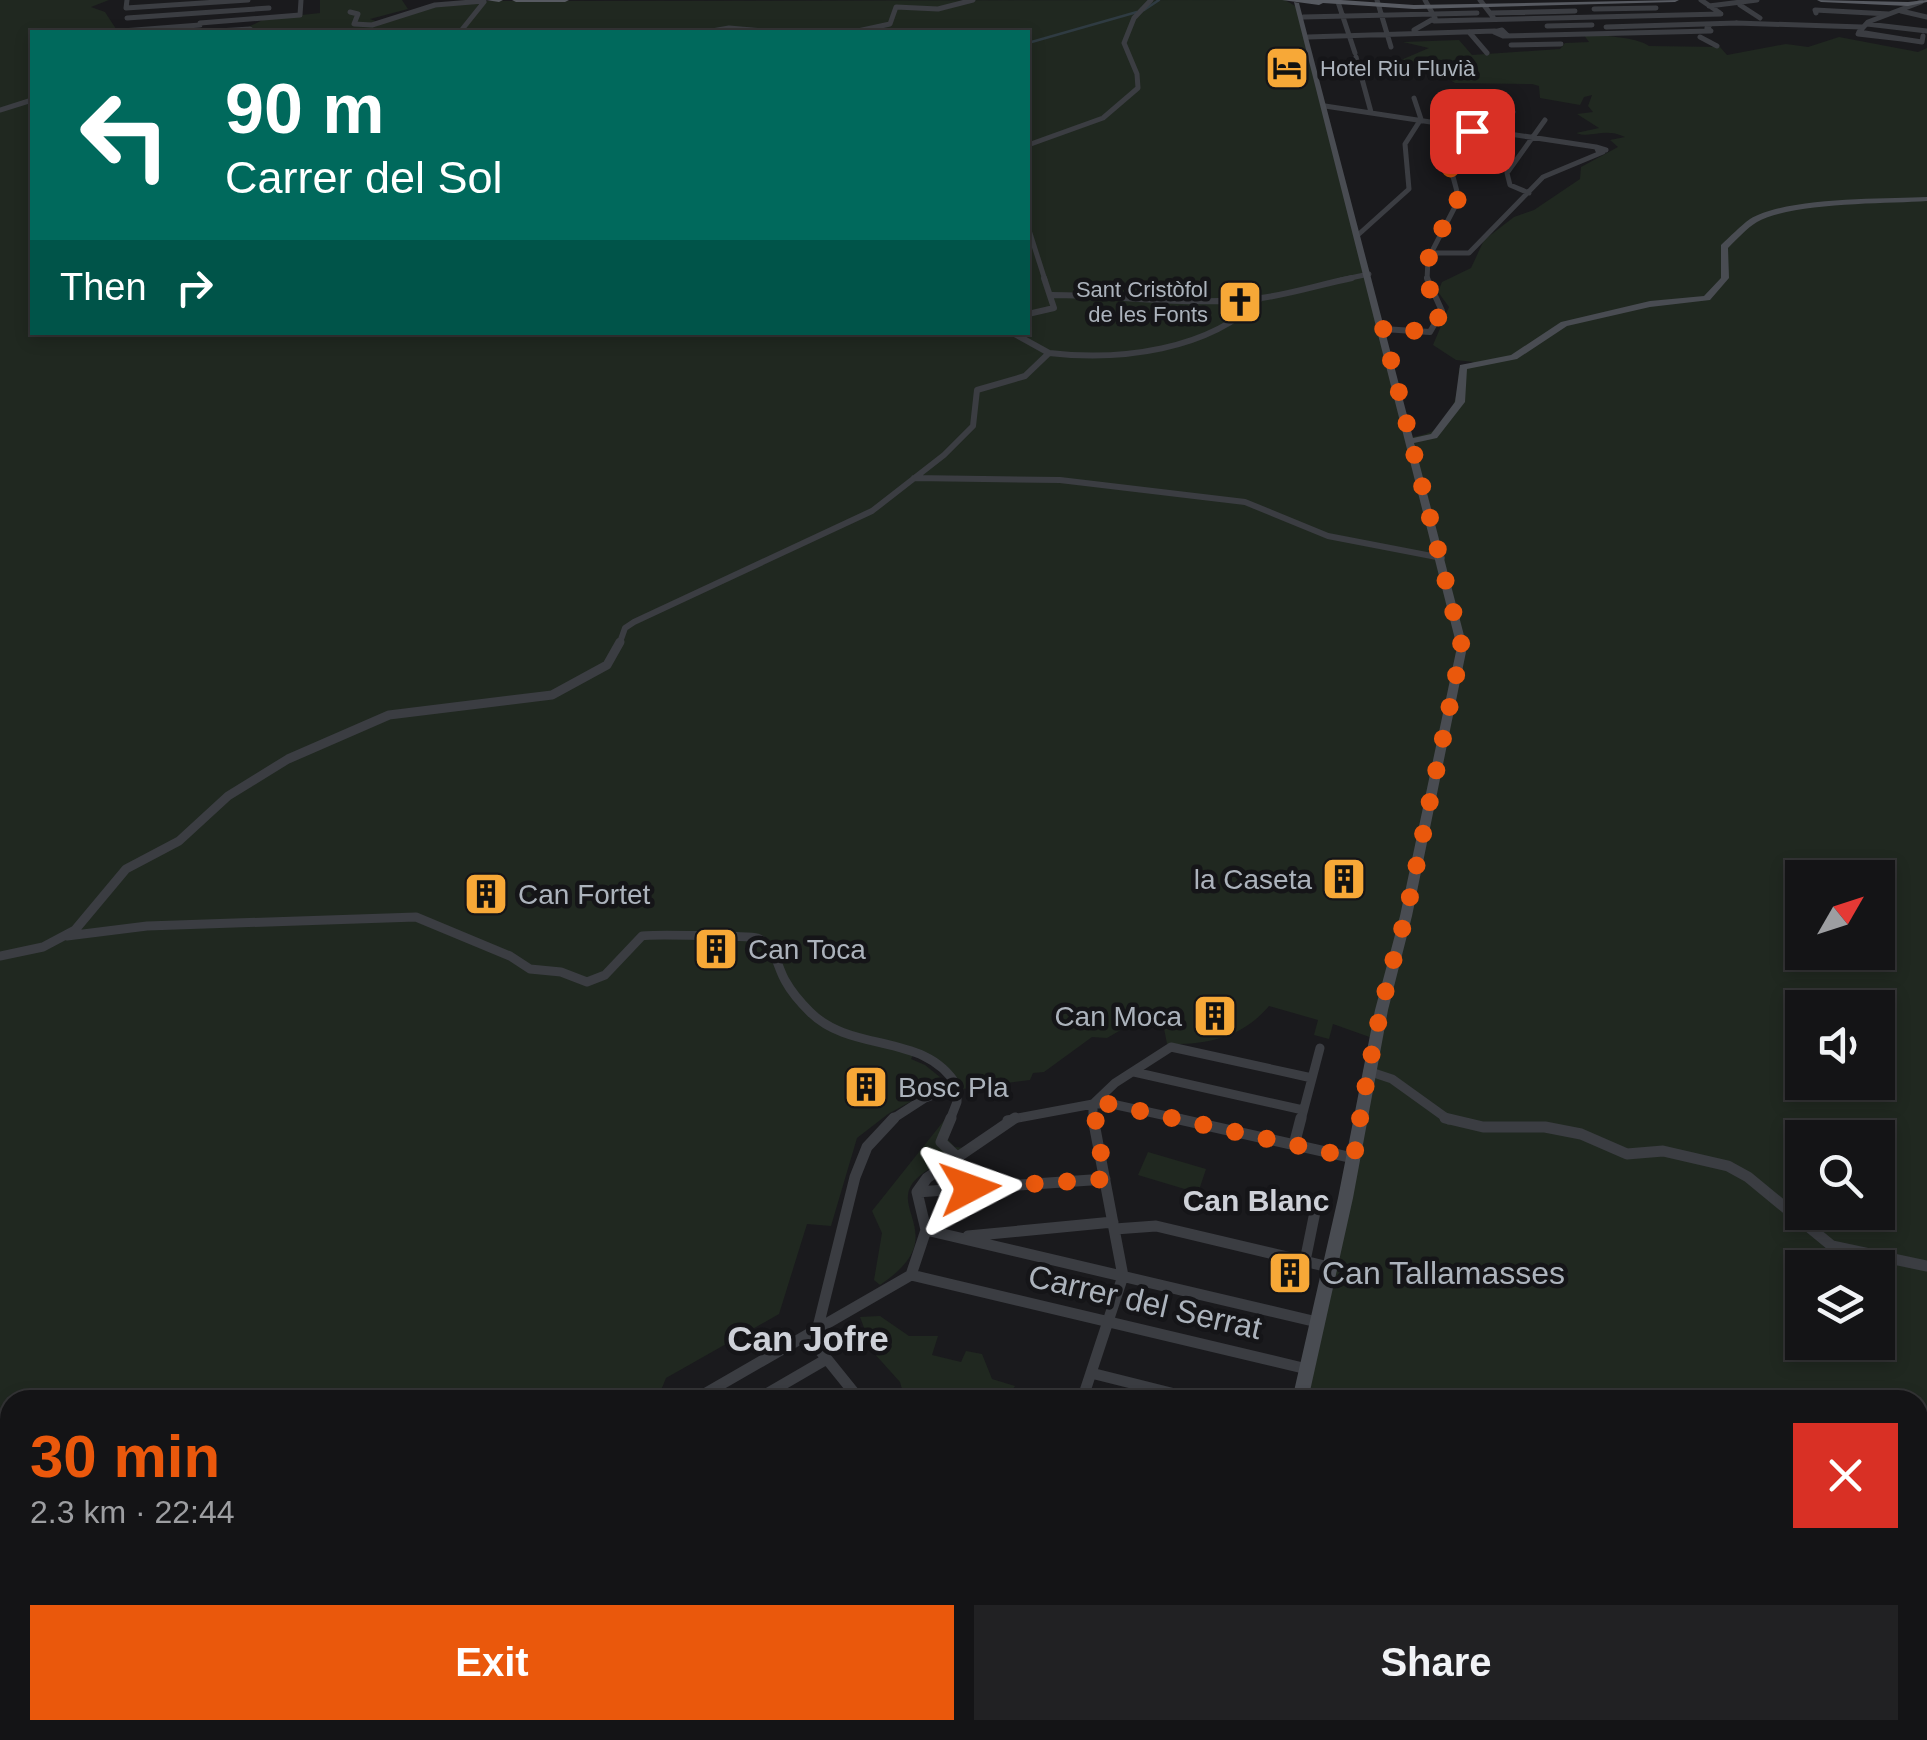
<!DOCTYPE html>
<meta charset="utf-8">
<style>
body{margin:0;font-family:Arial,sans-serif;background:#212123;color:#f1f3f6;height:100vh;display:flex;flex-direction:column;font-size:38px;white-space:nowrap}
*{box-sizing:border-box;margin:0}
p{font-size:32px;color:#9d9ea1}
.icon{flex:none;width:55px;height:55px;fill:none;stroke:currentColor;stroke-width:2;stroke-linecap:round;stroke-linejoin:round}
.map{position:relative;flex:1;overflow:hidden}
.sheet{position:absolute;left:0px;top:1390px;width:1928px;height:350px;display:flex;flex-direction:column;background:#141416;border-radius:30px 30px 0 0;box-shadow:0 5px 15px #0003,0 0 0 2px #333335}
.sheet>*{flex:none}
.banner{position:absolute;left:30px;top:30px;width:1000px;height:305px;border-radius:0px;box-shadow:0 5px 15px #0003,0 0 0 2px #333335;background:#00695c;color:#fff;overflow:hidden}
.needle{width:65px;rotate:51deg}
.buttons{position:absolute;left:1785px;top:860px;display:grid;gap:20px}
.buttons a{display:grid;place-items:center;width:110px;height:110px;border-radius:0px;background:#141416;box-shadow:0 5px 15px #0003,0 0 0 2px #333335;font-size:50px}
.pin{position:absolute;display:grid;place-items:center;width:85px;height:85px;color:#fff;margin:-42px;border-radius:20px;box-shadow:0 5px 15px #0006}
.me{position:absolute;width:110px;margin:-55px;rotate:86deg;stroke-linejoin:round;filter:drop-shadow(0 0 8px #0008)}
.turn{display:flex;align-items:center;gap:35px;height:210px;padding:0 30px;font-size:45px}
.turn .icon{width:130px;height:130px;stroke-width:2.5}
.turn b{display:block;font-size:70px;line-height:85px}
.then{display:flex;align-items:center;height:95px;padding:0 30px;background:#0003;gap:20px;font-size:38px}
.round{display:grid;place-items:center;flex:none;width:105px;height:105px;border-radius:0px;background:#212123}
.head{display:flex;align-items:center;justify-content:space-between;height:170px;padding:0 30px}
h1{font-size:60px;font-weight:600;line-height:75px;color:#ea580c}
.cta{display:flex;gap:20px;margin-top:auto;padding:20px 30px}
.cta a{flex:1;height:115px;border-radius:0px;background:#ea580c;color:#fff;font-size:40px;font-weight:600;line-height:115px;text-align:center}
.cta a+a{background:#212123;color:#f1f3f6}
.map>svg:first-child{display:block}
.green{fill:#202820;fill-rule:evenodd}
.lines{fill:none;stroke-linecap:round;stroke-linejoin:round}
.stream{stroke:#2f3b42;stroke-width:2.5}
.street-far3{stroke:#3b3d42;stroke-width:5}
.street-far2{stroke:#3b3d42;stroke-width:6}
.street-far1{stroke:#3b3d42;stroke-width:9}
.street{stroke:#3b3d42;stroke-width:11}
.secondary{fill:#494c52;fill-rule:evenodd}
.primary{fill:#575a61;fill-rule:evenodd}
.route{stroke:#ea580c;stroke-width:18;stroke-dasharray:0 32.4}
.labels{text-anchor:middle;stroke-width:9;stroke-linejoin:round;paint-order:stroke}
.far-poi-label{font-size:22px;fill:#acb3bc;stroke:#151518;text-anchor:start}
.poi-label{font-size:28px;fill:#acb3bc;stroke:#151518;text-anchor:start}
.neighbourhood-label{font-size:30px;font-weight:bold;fill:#ced1d8;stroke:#151518}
.near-poi-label{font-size:32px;fill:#acb3bc;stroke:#151518;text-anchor:start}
.near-street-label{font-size:32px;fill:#acb3bc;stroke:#151518}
.near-neighbourhood-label{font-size:35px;font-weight:bold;fill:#ced1d8;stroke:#151518}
</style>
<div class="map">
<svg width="1927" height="1740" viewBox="0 0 1927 1740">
<rect width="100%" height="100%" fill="#1a1a1d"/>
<path class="green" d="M0 0H109L91 7 105 12 118 32H32V332H1028V32H245L246 28 265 19 320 13V0H402L408 9 370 19 378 22 436 4 479 1 1285 0 1297 7 1406 437C1448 437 1458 405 1459 368L1474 362 1456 360 1433 345 1449 307 1438 292 1442 282 1471 268 1484 240 1514 217 1534 210 1580 179 1581 167 1618 147 1610 140 1625 137C1603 127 1592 139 1576 133L1599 128 1577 114 1593 112 1588 106 1592 95 1584 97 1580 105 1540 98 1539 86 1532 84 1455 83 1447 78 1455 73 1443 65 1401 60 1429 48 1403 42 1459 40 1472 55 1560 49 1565 43 1589 42 1584 35C1598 35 1638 37 1649 46L1720 47 1727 55 1786 44 1808 47 1839 37 1918 52 1927 48V1740H0ZM1802 878H1878V952H1802ZM1269 1006 1318 1020 1314 1035 1329 1039 1333 1024 1378 1040 1300 1400H1918V1730H10V1400H657L666 1378 779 1314 807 1224 831 1226 857 1138 888 1114 946 1082 925 1065 911 1059 914 1053 953 1079 954 1108 872 1211 882 1233 874 1280 880 1285C949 1239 893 1212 912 1184 923 1169 949 1158 965 1148L955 1147 947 1139 962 1089 1030 1080 1033 1073 1044 1072 1092 1037 1107 1038 1143 1017 1164 1028 1167 1044C1206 1045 1242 1038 1269 1006ZM1802 1008H1878V1082H1802ZM1802 1138H1878V1212H1802ZM1802 1268H1878V1342H1802Z
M1148 1152 1206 1169 1198 1193 1138 1175Z
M880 1316 909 1336H938L932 1355 961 1362 966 1351 982 1354 992 1379 1015 1386 1006 1400H905L900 1382 873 1352 860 1317Z"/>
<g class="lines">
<path class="stream" d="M1144 10 1159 0
M1028 43 1137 12"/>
<path class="street-far3" d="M127 0 126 8 248 0
M1377 0 1391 47
M1480 0 1493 17
M1701 0 1720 13
M1338 2 1355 53
M1740 5 1760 18
M1709 6 1757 0
M1594 9 1656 8
M1901 11 1927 17
M350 12 358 14 354 24 372 25 435 5 484 1
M1490 13 1575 11
M1816 13 1815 10 1889 14
M1303 17 1477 13
M127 18 269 8
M1434 21 1721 14
M200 23 300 15 301 0
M1736 23 1862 27
M1867 24 1927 31
M1547 26 1592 25
M1606 27 1737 23
M1414 30 1435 18 1425 0
M122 31 200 25
M202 32 250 29 254 32
M460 32 484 2
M706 32 729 28 777 32
M853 32 890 24 896 7 938 9 973 0
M1469 32 1487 53
M1859 32 1868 22 1921 2
M1858 34 1902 39 1859 32
M1507 35 1502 30 1494 32 1503 36 1711 31 1707 28 1710 25
M1308 37 1495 31
M1700 37 1717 46
M1902 39 1922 42 1923 36
M1511 45 1561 44
M1356 57 1371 112
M1325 106 1596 147
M0 110 32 100
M1445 122 1450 111 1446 99
M1505 131 1513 112
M1028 145 1103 118 1138 88 1137 74 1124 43 1134 18 1151 0
M1596 147 1606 150 1598 151Z
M1529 193 1510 185 1507 173 1545 120
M1028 227 1045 280
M1359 234 1409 189 1405 144 1421 119 1414 98
M1430 253H1469L1543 177 1603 152
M1341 280 1369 274
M1427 280 1428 259 1459 199 1448 158 1466 141 1483 107"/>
<path class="street-far2" d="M1052 295C1121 295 1192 307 1261 298 1291 294 1322 284 1352 278
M1028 314 1054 308 1044 278
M1383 329 1430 332 1442 311 1427 278
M1049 353C1119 361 1209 351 1261 298
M914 478 1060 480 1245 502 1328 536 1442 558
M619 645 625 628 634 622 872 511 944 455 973 426 977 390 1025 376 1049 353 1011 332"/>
<path class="street-far1" d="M67 936 147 926 416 917 510 956 530 969 561 972 587 982 605 975 642 936C649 934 750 936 757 938 777 946 776 966 786 982 792 993 801 1003 810 1012 852 1054 926 1032 957 1086
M0 956 43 947 75 930 126 869 179 841 228 796 288 759 389 715 552 695 607 665 620 642
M1368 1071 1392 1079 1449 1120
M1134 1072 1303 1110
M891 1120 925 1098 957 1086
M950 1120 957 1102V1086
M1007 1120 1093 1104 1115 1083 1171 1047 1312 1078
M1093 1120V1104H1112L1185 1120
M1301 1120 1320 1048"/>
<path class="street" d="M951 1118 941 1142 958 1158
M1174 1118 1353 1158
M1445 1118 1483 1127H1545L1581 1134 1627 1154 1663 1151 1728 1166 1748 1177 1832 1246 1927 1266
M1294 1145 1301 1118
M917 1192 1105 1179
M1115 1229 1156 1226 1329 1267
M926 1230 1317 1322
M968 1236 1113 1222
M1305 1261 1317 1202
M911 1275 1307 1369
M1091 1373 1199 1400
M694 1400 911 1275 926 1230 917 1192 927 1178 1015 1118
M756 1400 825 1360
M860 1400 814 1343 855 1177 867 1147 894 1118
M1082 1400 1123 1276 1093 1118"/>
<path class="secondary" d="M1294 2 1299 3 1413 438 1431 434 1455 402 1460 365 1511 355 1561 322 1650 301 1704 296 1721 278V245C1730 237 1740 226 1750 219 1786 197 1883 199 1927 197V201C1884 204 1793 202 1757 222 1747 228 1737 239 1728 248L1729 278 1710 300 1650 307 1567 326 1517 359 1467 369 1465 402 1437 438 1414 443 1467 647 1412 916 1388 1010 1353 1198 1308 1400H1292L1338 1198 1375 1010 1400 916 1457 647Z
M1220 1730H1238L1236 1740H1218Z"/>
<path class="primary" d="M486 0H503L499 2Z
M512 0H569L565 2H516Z
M1282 0H1341L1414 5 1679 0 1675 2 1414 9 1323 3 1319 5Z
M1817 0 1908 2 1927 0V2L1908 6 1821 2Z"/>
</g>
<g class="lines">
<path class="route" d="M970 1188 1105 1179 1093 1104 1104 1103 1354 1158C1366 1075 1382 995 1406 916L1462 647 1383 328 1430 332 1442 311 1430 290 1426 272 1430 252 1458 199 1448 158 1472 131"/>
</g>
<defs>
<symbol id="hotel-square" viewBox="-11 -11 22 22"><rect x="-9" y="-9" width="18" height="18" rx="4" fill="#f7a837" stroke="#151518"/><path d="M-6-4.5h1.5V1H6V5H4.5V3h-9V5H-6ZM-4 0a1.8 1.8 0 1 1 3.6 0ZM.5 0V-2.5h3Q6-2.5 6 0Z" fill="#111"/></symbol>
<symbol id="church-square" viewBox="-11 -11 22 22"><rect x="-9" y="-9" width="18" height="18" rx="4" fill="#f7a837" stroke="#151518"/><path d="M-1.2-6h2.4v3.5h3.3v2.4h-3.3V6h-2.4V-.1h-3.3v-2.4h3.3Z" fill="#111"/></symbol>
<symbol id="building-square" viewBox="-11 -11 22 22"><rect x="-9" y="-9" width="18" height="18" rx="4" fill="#f7a837" stroke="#151518"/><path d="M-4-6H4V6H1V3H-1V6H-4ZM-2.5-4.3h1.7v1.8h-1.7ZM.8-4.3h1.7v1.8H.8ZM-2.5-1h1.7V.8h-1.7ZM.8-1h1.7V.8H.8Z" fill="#111"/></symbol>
</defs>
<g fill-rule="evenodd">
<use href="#hotel-square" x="1262" y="43" width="50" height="50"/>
<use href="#church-square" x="1215" y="277" width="50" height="50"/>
<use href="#building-square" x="1319" y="854" width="50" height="50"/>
<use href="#building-square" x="461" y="869" width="50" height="50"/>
<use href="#building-square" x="691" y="924" width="50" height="50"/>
<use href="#building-square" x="1190" y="991" width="50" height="50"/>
<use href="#building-square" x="841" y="1062" width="50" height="50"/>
<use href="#building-square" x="1265" y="1248" width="50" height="50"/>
</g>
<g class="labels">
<g class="far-poi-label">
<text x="1320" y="76">Hotel Riu Fluvià</text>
<text x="1208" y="297" text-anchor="end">Sant Cristòfol<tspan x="1208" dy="25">de les Fonts</tspan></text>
</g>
<g class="poi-label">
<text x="1312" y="889" text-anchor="end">la Caseta</text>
<text x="518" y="904">Can Fortet</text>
<text x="748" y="959">Can Toca</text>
<text x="1182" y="1026" text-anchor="end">Can Moca</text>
<text x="898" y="1097">Bosc Pla</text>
</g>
<g class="neighbourhood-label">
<text x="1256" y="1211">Can Blanc</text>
</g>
<g class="near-poi-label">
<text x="1322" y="1284">Can Tallamasses</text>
</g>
<g class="near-street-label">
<text transform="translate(1145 1302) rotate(13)" y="11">Carrer del Serrat</text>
</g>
<g class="near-neighbourhood-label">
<text x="808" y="1351">Can Jofre</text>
</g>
</g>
</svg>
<div class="buttons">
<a><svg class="needle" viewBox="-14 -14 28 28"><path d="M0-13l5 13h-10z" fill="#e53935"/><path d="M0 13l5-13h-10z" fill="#9d9ea1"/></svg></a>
<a><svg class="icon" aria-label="sound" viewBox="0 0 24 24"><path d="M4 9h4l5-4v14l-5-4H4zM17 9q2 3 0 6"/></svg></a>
<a><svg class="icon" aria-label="search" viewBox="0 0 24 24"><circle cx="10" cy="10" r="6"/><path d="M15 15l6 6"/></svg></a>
<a><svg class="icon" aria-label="layers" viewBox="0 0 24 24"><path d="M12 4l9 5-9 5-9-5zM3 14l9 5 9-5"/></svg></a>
</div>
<div class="pin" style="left:1472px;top:131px;background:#d93025"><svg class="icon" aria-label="arrive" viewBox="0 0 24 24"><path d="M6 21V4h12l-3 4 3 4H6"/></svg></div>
<svg class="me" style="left:970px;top:1188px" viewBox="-20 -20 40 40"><path d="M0-17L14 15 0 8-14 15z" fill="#ea580c" stroke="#fff" stroke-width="4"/></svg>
<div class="banner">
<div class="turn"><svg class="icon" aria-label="left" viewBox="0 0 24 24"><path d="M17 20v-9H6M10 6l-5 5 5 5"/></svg><div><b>90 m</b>Carrer del Sol</div></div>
<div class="then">Then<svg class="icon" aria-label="right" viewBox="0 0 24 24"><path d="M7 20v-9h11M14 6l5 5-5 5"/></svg></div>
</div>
<section class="sheet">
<div class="head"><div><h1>30 min</h1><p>2.3 km · 22:44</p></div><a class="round" style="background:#d93025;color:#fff"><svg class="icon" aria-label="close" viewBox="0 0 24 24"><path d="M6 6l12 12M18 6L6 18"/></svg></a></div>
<div class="cta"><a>Exit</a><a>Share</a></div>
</section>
</div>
